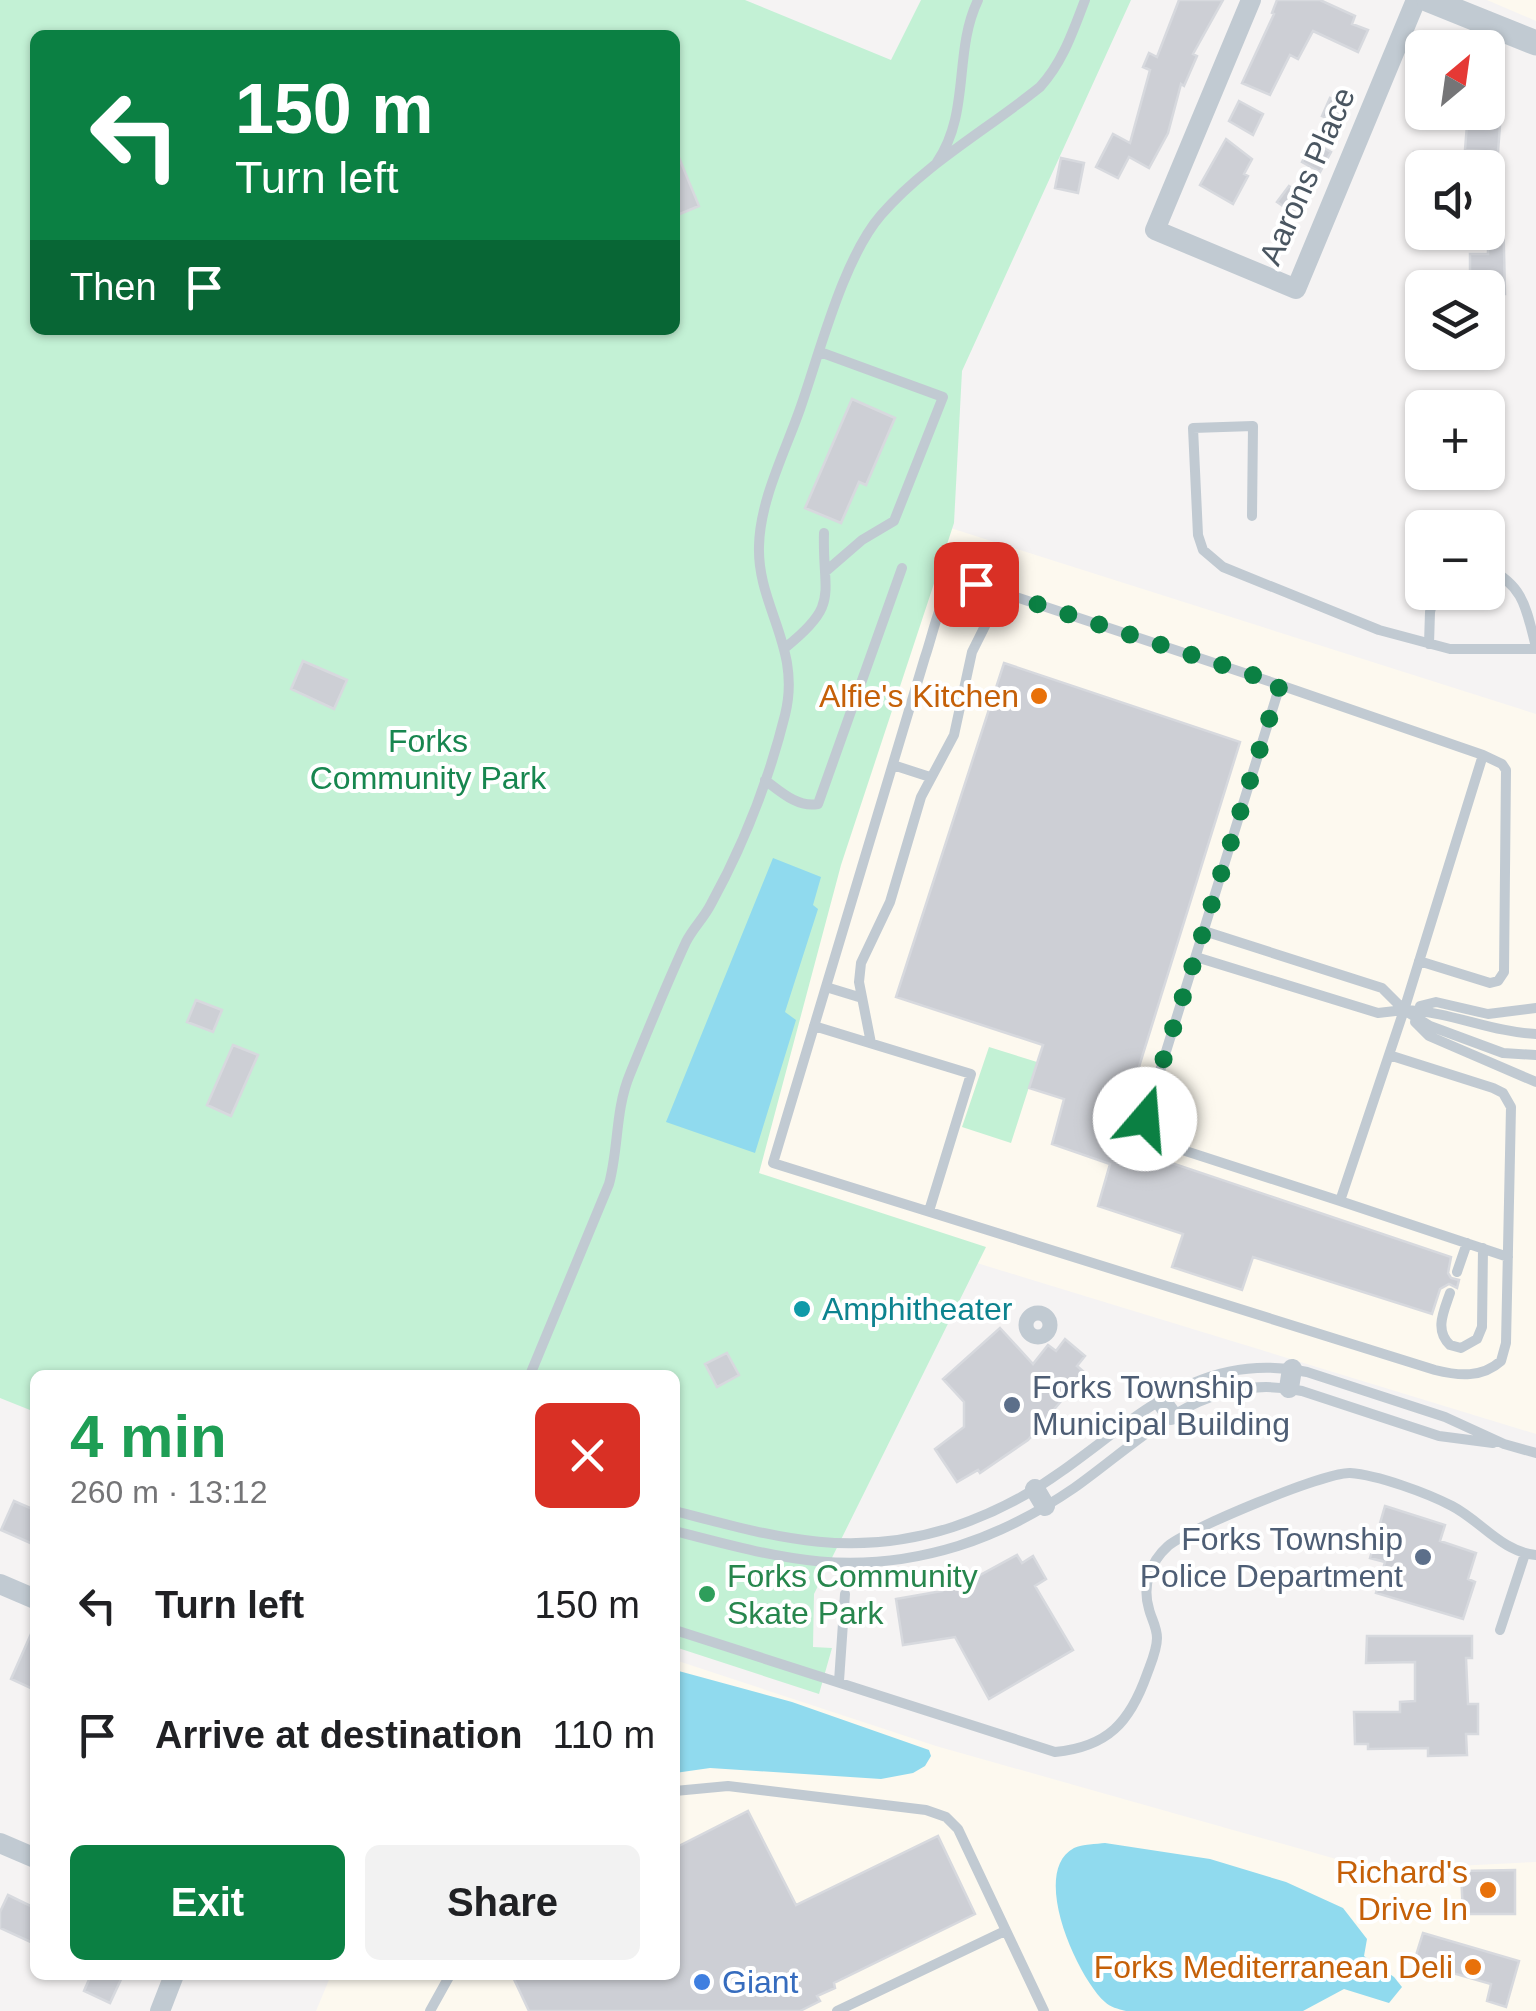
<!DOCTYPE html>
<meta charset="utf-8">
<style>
body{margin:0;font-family:Helvetica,sans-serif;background:#f2f2f2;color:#202124;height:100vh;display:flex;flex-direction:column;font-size:38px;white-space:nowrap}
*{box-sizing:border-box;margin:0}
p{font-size:32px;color:#757577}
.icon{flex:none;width:55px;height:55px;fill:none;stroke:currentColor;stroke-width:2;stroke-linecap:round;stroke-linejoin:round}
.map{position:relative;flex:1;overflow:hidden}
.sheet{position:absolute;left:30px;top:1370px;width:650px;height:610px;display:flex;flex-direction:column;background:#fff;border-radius:15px;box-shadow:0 2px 8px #0004}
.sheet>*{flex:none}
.guide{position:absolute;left:30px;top:30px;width:650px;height:305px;border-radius:15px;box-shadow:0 2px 8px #0004;background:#0b8043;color:#fff;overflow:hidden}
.needle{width:65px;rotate:29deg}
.buttons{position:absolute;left:1405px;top:30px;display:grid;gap:20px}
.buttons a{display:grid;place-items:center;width:100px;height:100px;border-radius:15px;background:#fff;box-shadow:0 2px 8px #0004;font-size:50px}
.pin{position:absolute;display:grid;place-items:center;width:85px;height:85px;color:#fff;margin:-42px;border-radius:20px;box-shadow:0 5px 15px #0006}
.me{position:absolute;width:110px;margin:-55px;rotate:18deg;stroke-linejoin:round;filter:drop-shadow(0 0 8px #0008)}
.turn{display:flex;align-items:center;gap:35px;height:210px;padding:0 40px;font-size:45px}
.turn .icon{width:130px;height:130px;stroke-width:2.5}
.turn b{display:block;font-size:70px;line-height:85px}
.then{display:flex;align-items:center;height:95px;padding:0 40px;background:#0003;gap:20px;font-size:38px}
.round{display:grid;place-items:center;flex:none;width:105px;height:105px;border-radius:15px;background:#f2f2f2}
.overview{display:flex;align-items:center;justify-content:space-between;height:170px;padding:0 40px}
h1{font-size:60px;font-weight:600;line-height:75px;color:#1e9e55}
.action{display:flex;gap:20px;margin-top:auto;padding:20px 40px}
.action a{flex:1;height:115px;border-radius:15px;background:#0b8043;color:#fff;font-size:40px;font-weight:600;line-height:115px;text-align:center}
.action a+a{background:#f2f2f2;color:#202124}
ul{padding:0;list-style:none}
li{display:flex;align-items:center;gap:30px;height:130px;padding:0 40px}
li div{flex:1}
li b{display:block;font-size:38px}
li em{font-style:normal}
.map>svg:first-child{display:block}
.commercial{fill:#fdf9ef}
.green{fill:#c3f1d5;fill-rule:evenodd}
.water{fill:#90daee}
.building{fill:#cdcfd5;stroke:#d7d9de;stroke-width:2.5}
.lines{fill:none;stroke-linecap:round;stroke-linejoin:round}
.service{stroke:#c1cad2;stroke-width:10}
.pedestrian{stroke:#c1cad2;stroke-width:15}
.minor{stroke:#c1cad2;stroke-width:20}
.tertiary{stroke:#c1cad2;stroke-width:25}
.route{stroke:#0b8043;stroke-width:18;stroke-dasharray:0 32.4}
.food-dot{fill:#e8710a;stroke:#fff;stroke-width:4}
.culture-dot{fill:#0f9aa8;stroke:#fff;stroke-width:4}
.service-dot{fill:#5c6f8a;stroke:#fff;stroke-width:4}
.leisure-dot{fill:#2e9e5b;stroke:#fff;stroke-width:4}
.shop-dot{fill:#3f7fe0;stroke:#fff;stroke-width:4}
.labels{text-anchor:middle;stroke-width:8;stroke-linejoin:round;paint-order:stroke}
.street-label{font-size:32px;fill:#4a5661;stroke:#fff}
.food-label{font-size:32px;fill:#c56008;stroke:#fff;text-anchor:end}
.park-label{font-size:32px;fill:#17864f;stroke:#fff}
.culture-label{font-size:32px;fill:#0d838f;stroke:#fff;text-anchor:start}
.service-label{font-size:32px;fill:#4e5e75;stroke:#fff;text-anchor:start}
.leisure-label{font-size:32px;fill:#27864d;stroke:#fff;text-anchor:start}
.shop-label{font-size:32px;fill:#366cbe;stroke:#fff;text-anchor:start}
</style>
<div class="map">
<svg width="1536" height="2011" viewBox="0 0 1536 2011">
<rect width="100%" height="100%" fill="#f5f3f3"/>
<path class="commercial" d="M1487 0H1536V21Z
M916 517 1536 714V1434L738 1190Z
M675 1660 936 1746 1375 1870 1536 1862V2011H316L331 1975H675Z"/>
<path class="green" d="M0 0H745L891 60 921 0H1131L962 371 954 523 841 865 759 1173 986 1247 814 1594 813 1647 832 1648 819 1694 675 1647V1375H35V1412L0 1398ZM35 35H675V330H35Z
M989 1047 1037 1062 1011 1143 962 1127Z"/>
<path class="water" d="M773 858 821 877 813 905 818 909 785 1012 796 1020 755 1153 666 1122Z
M675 1670 792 1702 929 1750 931 1756 925 1766 913 1773 881 1779 710 1768 675 1773Z
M1105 1843 1210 1859 1286 1882 1343 1908 1367 1939 1364 1956 1394 1977 1402 1987 1389 2003 1344 1989 1303 2011H1126C1118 2009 1110 2007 1105 2002 1078 1978 1029 1872 1074 1848 1082 1844 1097 1844 1105 1843Z"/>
<path class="building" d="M1179 0H1223L1193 54 1197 56 1184 86 1181 84 1168 133 1149 168 1129 157 1118 178 1096 167 1113 134 1130 143 1150 70 1143 67 1149 53 1157 57Z
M1277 0H1320L1355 16 1352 24 1368 30 1358 52 1313 31 1298 59 1290 55 1270 95 1242 83 1274 14 1272 13Z
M1330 98 1349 106 1341 124 1322 116Z
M1239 101 1263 114 1253 135 1229 121Z
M1468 112H1501L1498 152 1465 150Z
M1226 139 1252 159 1244 174 1248 176 1233 204 1200 185Z
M1313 142 1331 152 1320 172 1302 162Z
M675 148 699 206 675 216Z
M1414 152 1471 155V168H1414Z
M1061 158 1084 163 1078 193 1055 188Z
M1488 164H1502L1505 294H1488V288H1470V254H1488Z
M1289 186 1305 197 1293 213 1277 202Z
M852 399 895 418 866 485 859 482 841 523 805 508Z
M303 661 347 680 334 709 291 689Z
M1004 663 1240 742 1115 1144 1451 1257 1448 1273 1451 1278 1459 1280 1457 1288 1449 1284 1440 1289 1432 1314 1253 1257 1242 1290 1172 1267 1183 1234 1098 1206 1110 1164 1052 1144 1064 1099 1029 1088 1043 1045 896 997Z
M196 1000 222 1010 213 1032 187 1022Z
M233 1045 258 1055 231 1116 207 1105Z
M1000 1328 1033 1364 1048 1345 1056 1351 1065 1339 1085 1356 1077 1366 1085 1373 1028 1440 980 1473 978 1470 957 1482 935 1449 964 1427V1402L943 1379Z
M727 1353 739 1375 717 1387 705 1364Z
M14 1501 35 1510V1545L1 1530Z
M1385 1506 1445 1525 1440 1541 1476 1553 1468 1579 1475 1582 1463 1619 1376 1593 1385 1562 1370 1558Z
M1017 1555 1022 1563 1033 1556 1046 1579 1035 1586 1073 1650 989 1699 955 1637 903 1645 896 1599 942 1591 941 1588 967 1578 969 1581Z
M35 1625V1690L11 1679Z
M1367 1636H1472V1658H1466L1468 1704H1478V1734H1466L1467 1755 1428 1756V1748L1368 1749V1744H1355L1354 1712H1400V1702L1415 1701V1662L1366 1663Z
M748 1811 796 1905 938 1836 975 1914 834 1983 835 1988 817 1996 820 2001 800 2011H529L512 1975H675V1848Z
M1515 1870V1914H1463L1461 1871Z
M8 1895 35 1908V1944L0 1928V1912Z
M1423 1933 1519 1961 1506 2007 1487 2001 1491 1984 1414 1962Z
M91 1975H123L110 2003 84 1991Z"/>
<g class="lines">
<path class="service" d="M937 162C971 112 953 52 978 0
M820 352 943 397 894 521 862 540 825 572
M1252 516 1253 426 1193 428 1198 535 1203 550 1223 567 1379 630 1450 649H1536
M1488 568C1525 587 1526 609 1536 647
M1429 644 1430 612 1435 592
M786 647C841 603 822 595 824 533
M1280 685 977 584C969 583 959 581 952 587 940 597 931 641 925 657L773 1163 1435 1370C1459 1376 1482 1378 1501 1361L1506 1343 1511 1107 1503 1093 1493 1088 1389 1055
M1280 685 1483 755 1404 1010 1340 1201 1167 1145 1154 1140 1145 1130V1119Z
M893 765 930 777
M765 780C781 792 798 808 818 804L902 568
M1204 931 1382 988 1404 1010C1449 1011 1491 1032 1536 1034
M1196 957 1378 1013 1404 1010 1430 1026 1503 1053 1536 1055
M1419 961 1490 983 1498 981 1504 972 1506 770 1502 764 1483 755
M826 987 862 998
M1420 1006 1436 1002 1488 1014 1536 1008
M1415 1022 1429 1036 1536 1082
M814 1026 971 1074 929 1211
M871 1043 859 982 861 963 890 902 921 797 954 735 972 652 1001 594
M1340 1201 1508 1257
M1457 1272 1467 1243
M1450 1293C1444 1311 1434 1330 1450 1345L1461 1348 1477 1339 1482 1327 1483 1248
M530 1375 609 1184C619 1147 615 1110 630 1074 648 1030 666 985 686 942 693 928 704 918 711 904 743 846 769 779 785 715 802 648 757 606 759 546 760 500 785 452 800 409 820 352 843 259 881 215 925 164 988 129 1040 87 1063 62 1073 31 1085 0
M675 1511C774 1537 851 1560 953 1527 992 1514 1029 1495 1062 1471 1141 1415 1201 1350 1307 1372L1445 1417 1504 1444 1536 1453
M675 1531C779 1558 851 1579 958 1546 999 1533 1039 1512 1074 1488 1147 1436 1204 1370 1302 1391L1439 1436 1493 1443
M675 1630 1055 1752C1108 1747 1130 1722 1147 1674 1151 1663 1157 1650 1157 1638 1157 1627 1151 1618 1149 1609 1142 1586 1150 1562 1168 1546 1188 1529 1325 1472 1350 1473 1378 1475 1427 1493 1452 1506 1481 1521 1502 1552 1536 1555
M1500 1630 1525 1554
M839 1681 845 1594
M675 1791 728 1786 926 1810 946 1817 958 1829 1044 2011
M430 2011 450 1975
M837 2011 1005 1931"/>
<path class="pedestrian" d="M1026 1325a12 12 0 1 1 24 0a12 12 0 1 1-24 0Z"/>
<path class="minor" d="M1251 0 1155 230 1296 289 1416 0
M1289 1388 1292 1369
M1160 1399 1171 1415
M1035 1489 1045 1506
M0 1584 35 1599
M0 1843 35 1858
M160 2011 174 1975"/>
<path class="tertiary" d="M1429 0 1536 43"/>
</g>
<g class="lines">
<path class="route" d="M976 584 1280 684 1145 1119"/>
</g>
<g class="food-dot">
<circle cx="1039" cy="696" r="10"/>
<circle cx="1488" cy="1890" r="10"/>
<circle cx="1473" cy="1967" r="10"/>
</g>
<circle class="culture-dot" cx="802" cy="1309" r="10"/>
<g class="service-dot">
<circle cx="1012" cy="1405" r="10"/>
<circle cx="1423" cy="1557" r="10"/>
</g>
<circle class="leisure-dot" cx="707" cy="1594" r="10"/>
<circle class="shop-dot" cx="702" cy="1982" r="10"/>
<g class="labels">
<g class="street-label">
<text transform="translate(1307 176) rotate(-66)" y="11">Aarons Place</text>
</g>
<g class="food-label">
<text x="1019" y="707">Alfie's Kitchen</text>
<text x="1468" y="1883">Richard's<tspan x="1468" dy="37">Drive In</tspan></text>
<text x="1453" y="1978">Forks Mediterranean Deli</text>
</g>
<g class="park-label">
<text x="428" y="752">Forks<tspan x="428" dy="37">Community Park</tspan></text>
</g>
<g class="culture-label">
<text x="822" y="1320">Amphitheater</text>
</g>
<g class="service-label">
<text x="1032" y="1398">Forks Township<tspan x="1032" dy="37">Municipal Building</tspan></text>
<text x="1403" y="1550" text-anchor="end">Forks Township<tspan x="1403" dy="37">Police Department</tspan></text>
</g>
<g class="leisure-label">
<text x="727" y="1587">Forks Community<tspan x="727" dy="37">Skate Park</tspan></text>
</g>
<g class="shop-label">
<text x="722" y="1993">Giant</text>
</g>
</g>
</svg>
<div class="buttons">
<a><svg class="needle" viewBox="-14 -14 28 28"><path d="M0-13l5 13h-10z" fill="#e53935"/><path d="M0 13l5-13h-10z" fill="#757577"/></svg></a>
<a><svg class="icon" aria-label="sound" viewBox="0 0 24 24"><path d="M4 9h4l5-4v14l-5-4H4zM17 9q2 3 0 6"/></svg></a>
<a><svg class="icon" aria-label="layers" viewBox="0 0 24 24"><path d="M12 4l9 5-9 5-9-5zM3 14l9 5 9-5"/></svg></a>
<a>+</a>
<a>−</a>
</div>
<div class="pin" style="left:976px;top:584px;background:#d93025"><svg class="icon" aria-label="arrive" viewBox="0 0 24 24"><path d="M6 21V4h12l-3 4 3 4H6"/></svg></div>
<svg class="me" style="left:1145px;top:1119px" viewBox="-20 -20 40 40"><circle r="19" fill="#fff"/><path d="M0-13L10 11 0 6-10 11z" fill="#0b8043"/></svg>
<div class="guide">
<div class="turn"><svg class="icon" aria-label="left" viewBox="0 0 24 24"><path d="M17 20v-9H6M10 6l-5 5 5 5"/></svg><div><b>150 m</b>Turn left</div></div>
<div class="then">Then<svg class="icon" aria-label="arrive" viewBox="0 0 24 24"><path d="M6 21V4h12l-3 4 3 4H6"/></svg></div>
</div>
<section class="sheet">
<div class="overview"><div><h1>4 min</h1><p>260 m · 13:12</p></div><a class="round" style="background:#d93025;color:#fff"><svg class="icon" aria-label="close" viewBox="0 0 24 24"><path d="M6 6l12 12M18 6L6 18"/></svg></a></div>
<ul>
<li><svg class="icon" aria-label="left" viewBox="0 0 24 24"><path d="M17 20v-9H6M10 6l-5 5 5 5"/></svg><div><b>Turn left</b></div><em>150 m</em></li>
<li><svg class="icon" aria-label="arrive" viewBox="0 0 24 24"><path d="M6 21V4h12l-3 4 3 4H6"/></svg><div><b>Arrive at destination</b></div><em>110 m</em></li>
</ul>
<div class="action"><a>Exit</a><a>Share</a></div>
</section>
</div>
